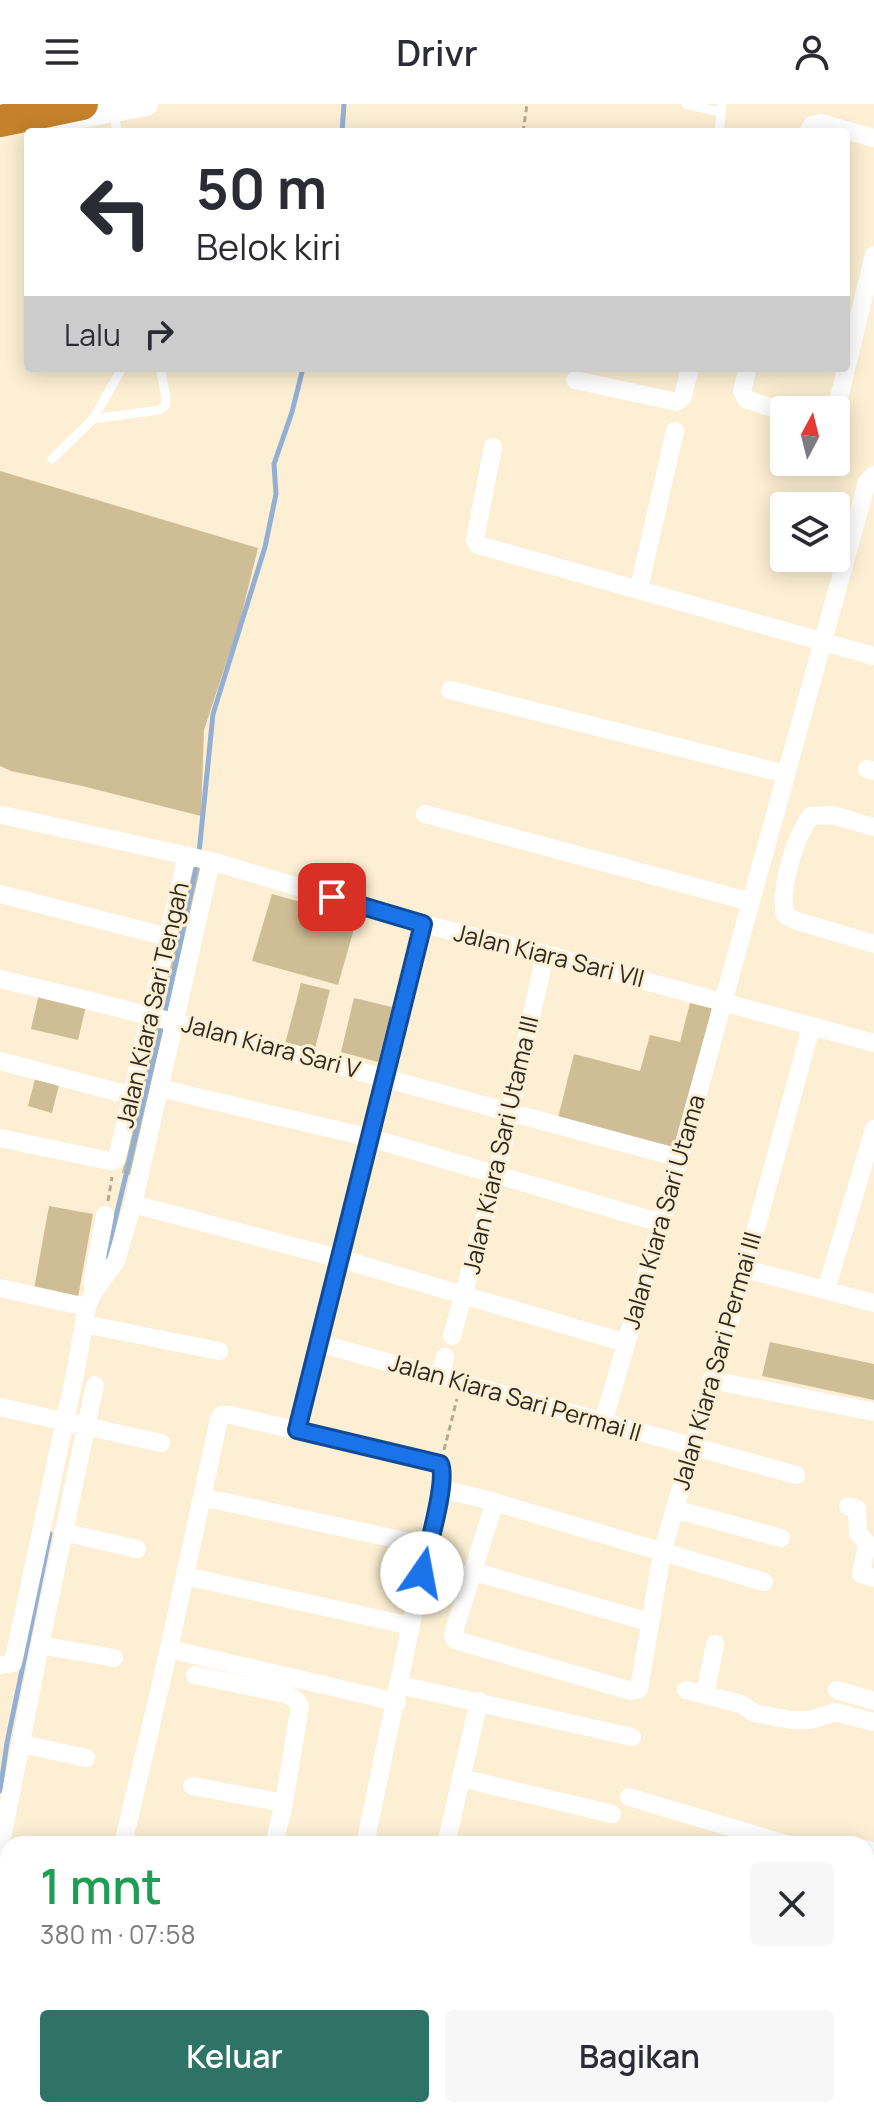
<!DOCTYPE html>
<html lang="id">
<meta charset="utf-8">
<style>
body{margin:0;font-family:Manrope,sans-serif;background:#f7f7f7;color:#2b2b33;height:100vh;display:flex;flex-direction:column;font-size:30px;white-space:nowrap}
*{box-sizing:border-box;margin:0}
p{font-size:26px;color:#7c7c81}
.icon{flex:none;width:44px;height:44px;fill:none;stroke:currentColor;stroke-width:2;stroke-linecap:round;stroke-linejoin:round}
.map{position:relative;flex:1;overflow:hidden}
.side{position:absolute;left:0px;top:1732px;width:874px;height:282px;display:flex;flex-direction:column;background:#fff;border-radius:24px 24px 0 0;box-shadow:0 4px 20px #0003}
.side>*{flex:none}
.banner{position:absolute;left:24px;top:24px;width:826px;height:244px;border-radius:8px;box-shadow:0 4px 20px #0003;background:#fff;color:#2b2b33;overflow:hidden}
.needle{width:52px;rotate:7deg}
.fabs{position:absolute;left:770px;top:292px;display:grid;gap:16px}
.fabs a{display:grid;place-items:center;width:80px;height:80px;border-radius:8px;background:#fff;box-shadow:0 4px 20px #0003;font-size:40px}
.pin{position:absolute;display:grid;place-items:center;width:68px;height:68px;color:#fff;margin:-34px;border-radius:16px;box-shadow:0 4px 12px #0006}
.me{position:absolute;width:88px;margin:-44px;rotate:12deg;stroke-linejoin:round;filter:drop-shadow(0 0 6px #0008)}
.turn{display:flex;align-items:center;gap:28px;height:168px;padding:0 40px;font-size:36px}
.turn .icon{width:104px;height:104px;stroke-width:2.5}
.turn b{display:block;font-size:56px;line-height:68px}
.then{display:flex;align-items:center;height:76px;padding:0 40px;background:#0003;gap:16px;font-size:30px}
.round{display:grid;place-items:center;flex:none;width:84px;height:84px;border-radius:8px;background:#f7f7f7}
.summary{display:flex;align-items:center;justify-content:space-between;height:136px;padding:0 40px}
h1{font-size:48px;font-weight:600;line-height:60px;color:#1e9e55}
.primary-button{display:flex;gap:16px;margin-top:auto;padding:16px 40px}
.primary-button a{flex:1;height:92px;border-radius:8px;background:#2f7367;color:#fff;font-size:32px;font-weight:600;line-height:92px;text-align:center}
.primary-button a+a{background:#f7f7f7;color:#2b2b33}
header{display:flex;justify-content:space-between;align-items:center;height:104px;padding:0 40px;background:#fff;font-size:36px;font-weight:600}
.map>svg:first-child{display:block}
.green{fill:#cfbd95}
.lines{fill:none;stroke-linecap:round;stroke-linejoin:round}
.stream{stroke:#93b0d4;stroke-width:5}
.path{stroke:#b3aa94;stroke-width:3;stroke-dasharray:6 4;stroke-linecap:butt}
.lane{stroke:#fff;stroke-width:9}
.street{stroke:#fff;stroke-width:18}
.secondary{stroke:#fff;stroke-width:24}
.highway{stroke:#c5822d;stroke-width:32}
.route-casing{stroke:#114b97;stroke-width:20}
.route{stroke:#1a73e8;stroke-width:14}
.labels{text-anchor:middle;stroke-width:6;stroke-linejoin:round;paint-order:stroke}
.street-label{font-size:24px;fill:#2e2a1f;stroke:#fcefd3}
</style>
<header><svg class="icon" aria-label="menu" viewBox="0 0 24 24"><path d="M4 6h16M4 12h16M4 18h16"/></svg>Drivr<svg class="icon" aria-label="person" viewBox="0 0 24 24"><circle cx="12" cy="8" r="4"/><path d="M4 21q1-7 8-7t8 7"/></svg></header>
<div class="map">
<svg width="874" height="2013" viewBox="0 0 874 2013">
<rect width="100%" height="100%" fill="#fcefd3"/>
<path class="green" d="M0 367 258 444 240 517 204 626 201 712 82 682 11 667 0 662Z
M186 759 209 767 182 880 161 876Z
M272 790 357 814 338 881 252 857Z
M301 879 330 886 314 948 285 940Z
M39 890 86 902 78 936 31 925Z
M354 894 392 903 378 958 341 948Z
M690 899 712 904 675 1047 557 1018 574 950 640 967 650 931 680 938Z
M156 920 164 922 130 1071 122 1069Z
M35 975 59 981 52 1009 28 1002Z
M49 1102 93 1110 78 1193 34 1185Z
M770 1238 874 1260V1296L762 1272Z"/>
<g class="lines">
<path class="stream" d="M342 28 344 0
M199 749 213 610 265 443 276 390 274 360 292 308 303 264
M105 1158 169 892 197 759
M0 1687 7 1639 50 1430"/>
<path class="path" d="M523 28 527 0
M108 1097 112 1073
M444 1346 457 1295"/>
<path class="lane" d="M686 0 720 8
M114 8 117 28
M719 28 722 0
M122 264 93 315 159 306 165 302 166 293 160 264
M52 355 93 315
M663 2006 702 2013"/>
<path class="street" d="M808 28 812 21 821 19 874 34
M748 264 742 287 746 295 784 308
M575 276 677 298 683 292 690 264
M836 306 874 151
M493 343 475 436 478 441 874 552
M639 484 675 327
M450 586 786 670
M867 665 874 667
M425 710 751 798
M2 711 211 757 423 820 545 850 874 939
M874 723 832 711 811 712C795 732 779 786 785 811L797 817 874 840
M0 790 168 833
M0 875C228 929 453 994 680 1054
M0 957 132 992
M159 984 371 1034 661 1119
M0 1034 110 1057 117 1055 187 751
M133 1100 341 1155 626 1239
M745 1165 874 1199
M0 1184 87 1203
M826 1186 874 1025
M94 1187 92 1179 105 1111
M84 1220 219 1247
M452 1232 497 1070 545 850
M318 1239 796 1371
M440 1274 445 1253
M711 1276 874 1308
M0 1303 161 1339
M603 1319 680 1054 867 378 874 371
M297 1326 423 820
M441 1385 484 1395 764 1478
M202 1393 428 1442
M494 1400 453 1531 455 1536 631 1587 639 1585 662 1449 745 1165 811 923
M848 1402 857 1405 858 1429 867 1439 861 1470 874 1474
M674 1405 781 1434
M63 1428 137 1445
M472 1467 649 1518
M185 1472 411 1522
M40 1541 114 1554
M169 1545 397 1598
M0 1561 13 1559 77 1260 87 1203 94 1187 116 1157 133 1100 211 757
M195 1571 286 1590 296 1596 300 1602 284 1699 274 1740
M400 1581 632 1633
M686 1586 741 1600 754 1609 791 1616H811L835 1608 874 1618
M837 1586 874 1597
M705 1591 715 1540
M22 1640 86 1654
M461 1674 612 1710
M192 1682 284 1699
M629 1693 786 1740
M123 1740 169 1545 219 1315 222 1311H230L432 1357 440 1360 443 1368 365 1740
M446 1740 479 1597
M0 1745 40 1541 95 1281
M866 1745 874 1748
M0 1875 8 1877
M866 1930 874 1932
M0 1999 8 2001
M30 2006 60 2013
M218 2013 219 2006
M543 2013 544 2006
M871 2013 874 2002"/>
<path class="secondary" d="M61 16 146 0"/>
<path class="highway" d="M0 17 82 0"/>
</g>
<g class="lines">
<defs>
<path id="route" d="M332 793 423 820 297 1326 440 1360C448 1377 427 1446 422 1469"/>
</defs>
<use href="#route" class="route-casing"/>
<use href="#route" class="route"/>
</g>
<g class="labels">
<g class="street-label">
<text transform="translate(549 852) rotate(14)" y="8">Jalan Kiara Sari VII</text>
<text transform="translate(153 901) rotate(-77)" y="8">Jalan Kiara Sari Tengah</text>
<text transform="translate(271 943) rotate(15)" y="8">Jalan Kiara Sari V</text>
<text transform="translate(501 1041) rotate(-77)" y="8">Jalan Kiara Sari Utama III</text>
<text transform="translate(664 1108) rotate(-74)" y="8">Jalan Kiara Sari Utama</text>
<text transform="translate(717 1257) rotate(-74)" y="8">Jalan Kiara Sari Permai III</text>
<text transform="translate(515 1294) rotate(16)" y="8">Jalan Kiara Sari Permai II</text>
</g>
</g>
</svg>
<div class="fabs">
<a><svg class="needle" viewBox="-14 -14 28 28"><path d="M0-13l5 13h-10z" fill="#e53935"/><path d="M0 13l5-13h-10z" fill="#7c7c81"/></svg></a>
<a><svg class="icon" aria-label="layers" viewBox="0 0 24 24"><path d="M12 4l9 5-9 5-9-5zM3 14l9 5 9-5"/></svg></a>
</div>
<div class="pin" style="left:332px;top:793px;background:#d93025"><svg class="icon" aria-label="arrive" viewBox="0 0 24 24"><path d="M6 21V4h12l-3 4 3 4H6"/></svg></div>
<svg class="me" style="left:422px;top:1469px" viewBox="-20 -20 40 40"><circle r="19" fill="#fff"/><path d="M0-13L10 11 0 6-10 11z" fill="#1a73e8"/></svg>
<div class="banner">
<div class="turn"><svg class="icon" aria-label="left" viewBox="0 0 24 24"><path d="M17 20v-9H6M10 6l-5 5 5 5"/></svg><div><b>50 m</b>Belok kiri</div></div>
<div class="then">Lalu<svg class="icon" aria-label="right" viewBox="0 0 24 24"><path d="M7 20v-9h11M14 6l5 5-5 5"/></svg></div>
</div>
<section class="side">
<div class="summary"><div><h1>1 mnt</h1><p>380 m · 07:58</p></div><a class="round"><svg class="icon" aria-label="close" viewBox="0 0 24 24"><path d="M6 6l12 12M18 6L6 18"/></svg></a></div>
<div class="primary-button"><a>Keluar</a><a>Bagikan</a></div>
</section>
</div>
